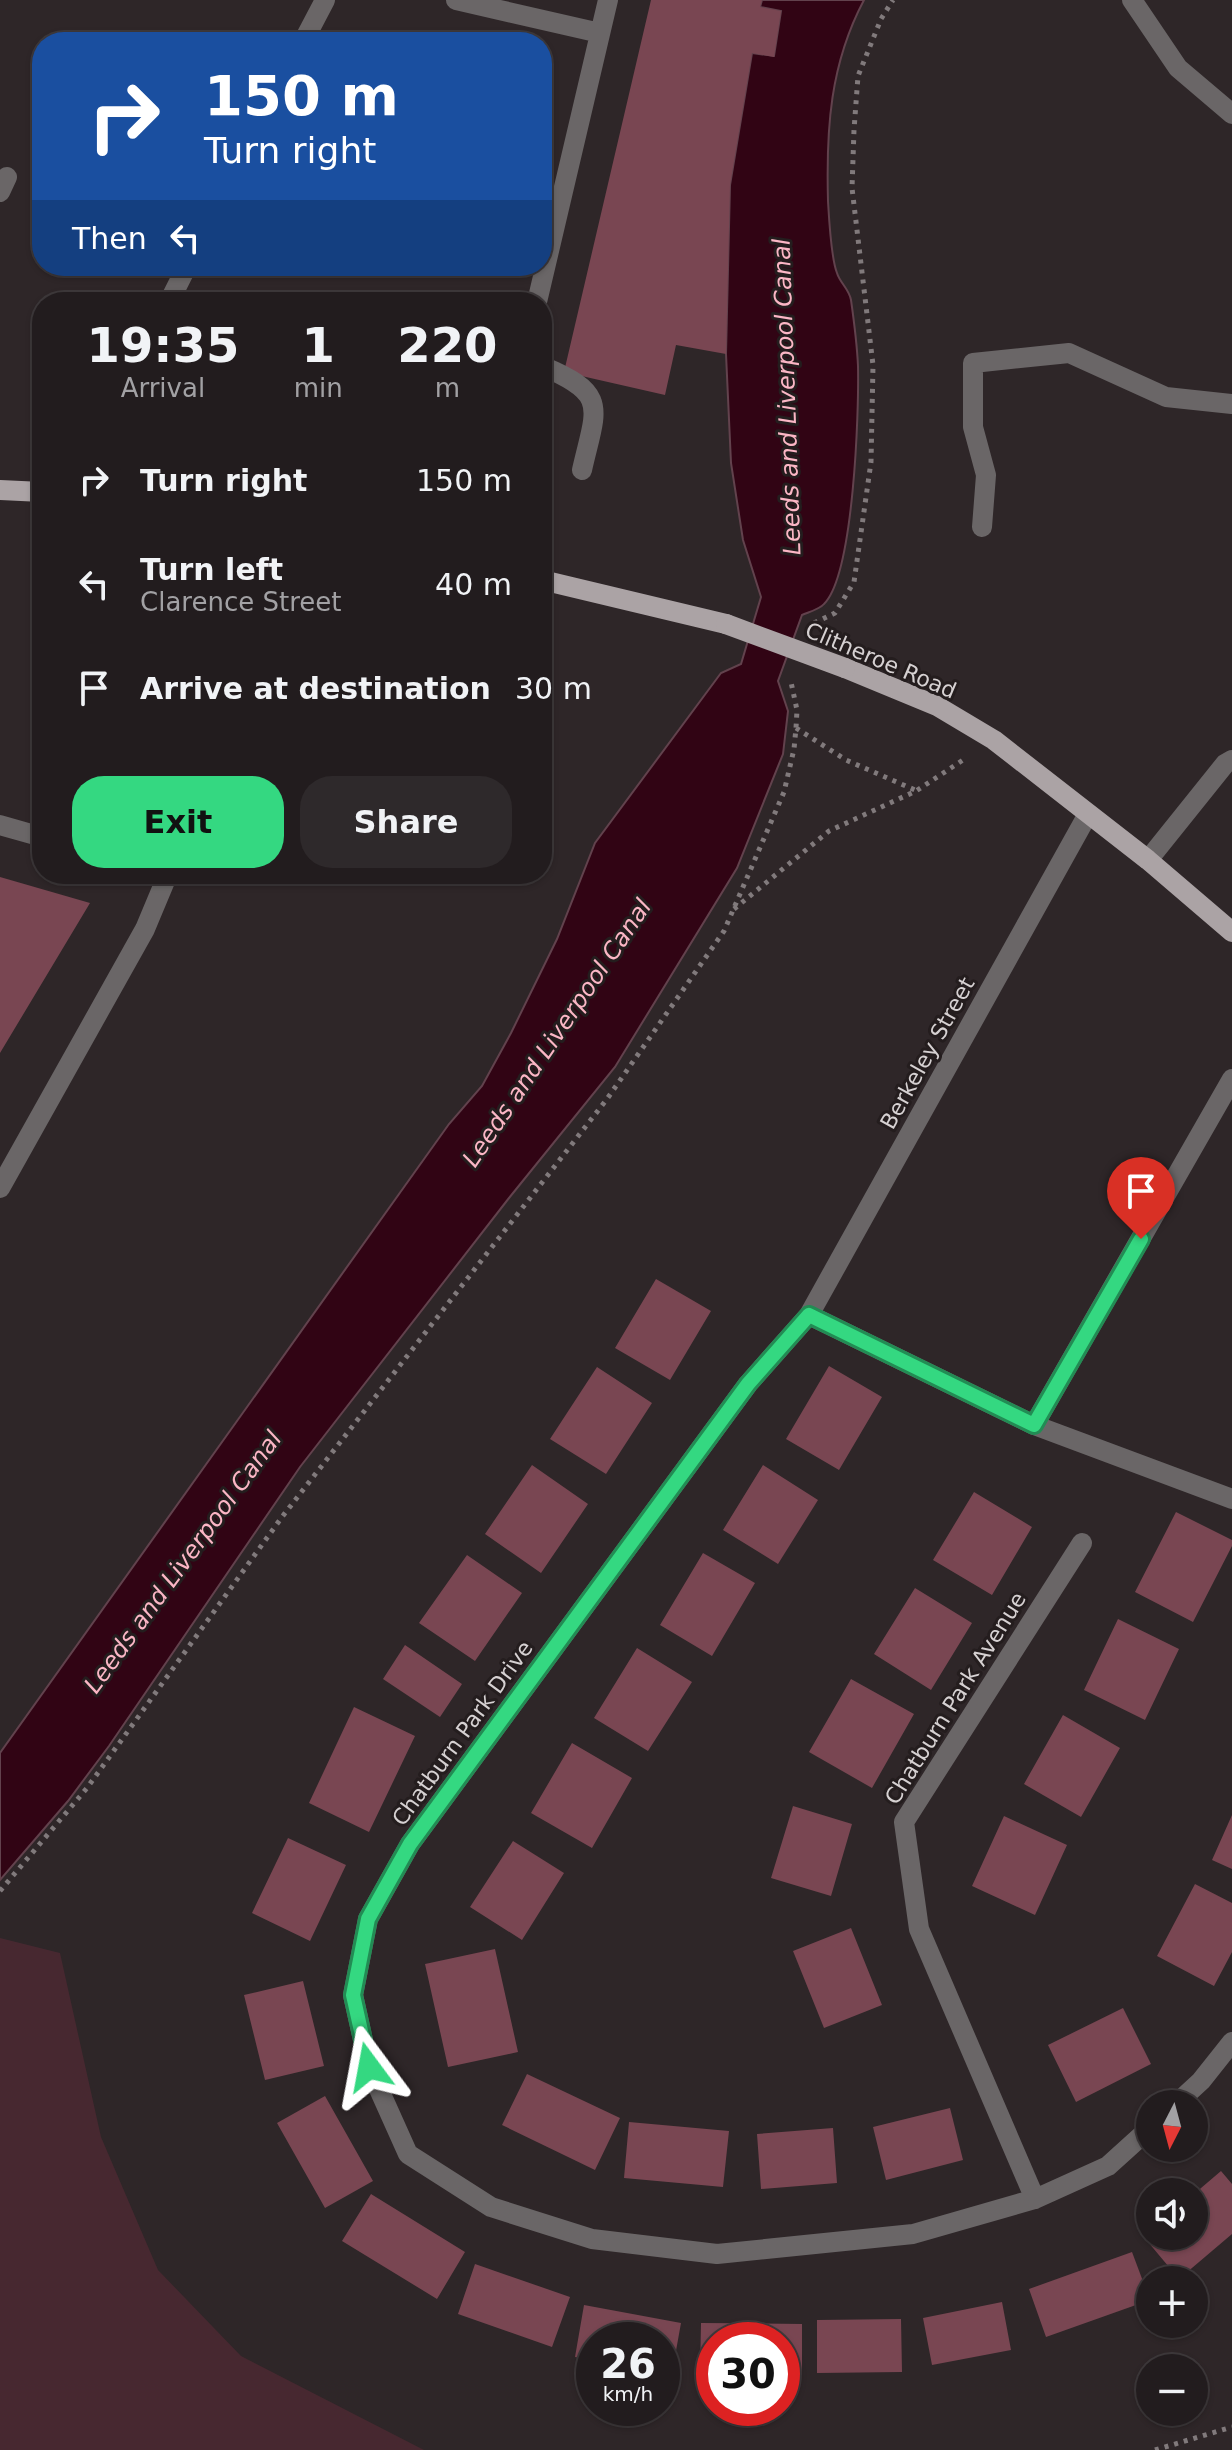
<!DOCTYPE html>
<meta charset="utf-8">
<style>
body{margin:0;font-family:"DejaVu Sans",sans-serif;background:#2e292b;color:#f1f3f6;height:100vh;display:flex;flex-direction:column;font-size:30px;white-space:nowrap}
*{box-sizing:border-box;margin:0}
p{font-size:26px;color:#a2a1a4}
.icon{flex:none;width:44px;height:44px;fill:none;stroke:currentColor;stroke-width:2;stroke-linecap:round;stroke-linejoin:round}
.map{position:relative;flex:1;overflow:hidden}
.side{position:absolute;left:32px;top:292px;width:520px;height:592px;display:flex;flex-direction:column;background:#221c1e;border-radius:32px;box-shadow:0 2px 6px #0004,0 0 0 2px #3f3a3c}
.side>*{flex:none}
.hud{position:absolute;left:32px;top:32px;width:520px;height:244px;border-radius:32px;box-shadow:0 2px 6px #0004,0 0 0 2px #3f3a3c;background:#1a4fa0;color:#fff;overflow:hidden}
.needle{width:52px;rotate:186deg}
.buttons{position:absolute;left:1136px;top:2090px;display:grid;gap:16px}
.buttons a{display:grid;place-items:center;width:72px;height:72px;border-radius:50%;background:#221c1e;box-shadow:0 2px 6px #0004,0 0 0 2px #3f3a3c;font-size:40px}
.speed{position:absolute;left:576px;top:2322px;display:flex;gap:16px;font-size:40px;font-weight:700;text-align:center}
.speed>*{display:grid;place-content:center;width:104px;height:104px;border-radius:50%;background:#221c1e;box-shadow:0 2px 6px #0004,0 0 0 2px #3f3a3c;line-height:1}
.speed small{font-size:20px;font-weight:400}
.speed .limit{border:12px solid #d22;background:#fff;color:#111}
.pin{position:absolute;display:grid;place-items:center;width:68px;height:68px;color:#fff;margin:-82px -34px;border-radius:50% 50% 50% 0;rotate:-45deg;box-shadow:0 0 8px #0007}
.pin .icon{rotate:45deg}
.me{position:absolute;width:88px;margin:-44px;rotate:347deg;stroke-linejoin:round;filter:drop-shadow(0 0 6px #0008)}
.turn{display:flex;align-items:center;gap:28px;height:168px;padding:0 40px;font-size:36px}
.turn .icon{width:104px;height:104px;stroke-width:2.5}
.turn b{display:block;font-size:56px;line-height:68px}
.then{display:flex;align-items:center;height:76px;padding:0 40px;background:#0003;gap:16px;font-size:30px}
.eta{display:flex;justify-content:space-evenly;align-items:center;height:136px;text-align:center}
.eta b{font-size:48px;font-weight:700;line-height:56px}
.primary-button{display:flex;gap:16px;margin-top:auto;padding:16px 40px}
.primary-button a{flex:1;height:92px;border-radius:32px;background:#34d881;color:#111;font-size:32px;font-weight:700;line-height:92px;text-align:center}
.primary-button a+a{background:#2e292b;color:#f1f3f6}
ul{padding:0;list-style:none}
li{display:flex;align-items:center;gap:24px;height:104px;padding:0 40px}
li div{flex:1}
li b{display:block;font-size:30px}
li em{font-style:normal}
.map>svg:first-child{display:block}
.green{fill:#472830}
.water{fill:#310414;stroke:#62424d;stroke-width:2}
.building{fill:#794652}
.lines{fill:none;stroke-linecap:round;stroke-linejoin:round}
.path{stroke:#817a7c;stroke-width:5;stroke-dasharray:4 6;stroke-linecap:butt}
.minor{stroke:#6a6667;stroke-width:20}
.major{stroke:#aba3a5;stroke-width:20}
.major-bridge{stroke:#aba3a5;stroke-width:20}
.route-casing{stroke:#228c54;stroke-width:20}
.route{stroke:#34d881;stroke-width:14}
.labels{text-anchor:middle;stroke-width:6;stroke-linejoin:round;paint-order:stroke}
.street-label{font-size:22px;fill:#d6d1d2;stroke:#241d1e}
.water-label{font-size:24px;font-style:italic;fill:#fbb6c5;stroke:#241d1e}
</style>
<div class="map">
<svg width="1232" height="2450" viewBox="0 0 1232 2450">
<rect width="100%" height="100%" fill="#2e2628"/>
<path class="green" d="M0 1938 60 1953 101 2137 158 2270 241 2356 424 2450H0Z"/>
<path class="water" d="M762 0H864C830 64 826 129 828 201 829 218 831 258 837 273 840 283 849 289 851 300 854 321 857 344 858 366 859 411 854 574 824 604 820 609 809 612 802 615L778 681 788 711 783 754 737 868 615 1067 509 1198 300 1467 109 1746 68 1801 0 1880V1753L449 1124 482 1086 511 1033 557 939 595 843 721 673 741 664 761 597 743 540 731 463 726 354 730 185 752 53 774 56 781 11 760 7Z"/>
<path class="building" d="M651 0H762L760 7 781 11 774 57 752 53 730 185 726 354 676 345 665 395 564 372Z
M0 877 90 903 0 1053Z
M656 1279 711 1311 670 1380 615 1348Z
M829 1366 882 1397 839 1470 786 1439Z
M597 1367 652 1403 606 1474 550 1439Z
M532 1465 588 1504 541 1573 485 1534Z
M763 1465 818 1500 778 1564 723 1530Z
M974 1492 1032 1527 992 1595 933 1560Z
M1176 1512 1232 1540V1546L1193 1622 1135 1592Z
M703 1553 755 1583 712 1656 660 1625Z
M467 1555 522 1593 475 1661 419 1623Z
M915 1588 972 1623 931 1690 874 1654Z
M1118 1619 1179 1649 1145 1720 1084 1690Z
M405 1645 462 1684 440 1717 383 1679Z
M637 1648 692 1682 648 1751 594 1718Z
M851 1679 914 1714 872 1788 809 1752Z
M354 1707 415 1736 369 1832 309 1803Z
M1063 1715 1120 1748 1081 1817 1024 1784Z
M572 1743 632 1778 592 1848 531 1813Z
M793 1806 852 1824 831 1896 771 1878Z
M1232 1815V1869L1212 1860Z
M1004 1816 1067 1845 1035 1915 972 1886Z
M288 1838 346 1865 310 1941 252 1913Z
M513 1841 564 1873 522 1940 470 1907Z
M1195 1884 1232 1903V1952L1214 1986 1157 1956Z
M851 1928 882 2005 824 2028 793 1951Z
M495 1949 518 2052 448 2067 425 1964Z
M303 1981 324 2066 265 2080 244 1995Z
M1123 2008 1151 2064 1076 2102 1048 2045Z
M527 2074 620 2118 595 2170 502 2125Z
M325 2096 373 2181 325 2208 277 2123Z
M950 2108 963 2160 886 2180 873 2127Z
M629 2122 729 2131 723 2187 624 2178Z
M833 2128 837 2183 761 2189 757 2134Z
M1221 2171 1232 2184V2234L1179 2279 1143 2236 1150 2231V2236H1194V2194Z
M371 2194 465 2252 437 2299 342 2241Z
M1132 2252 1150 2300 1046 2337 1029 2289Z
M475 2264 570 2297 552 2347 458 2314Z
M1002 2302 1011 2350 932 2365 923 2318Z
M584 2305 681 2323 672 2373 662 2372V2340H594V2360L575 2357Z
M901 2319 902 2372 817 2373V2320Z
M701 2323 802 2324V2375L782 2374V2340H714V2373H700Z"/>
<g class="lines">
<path class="path" d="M814 623 835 613 854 582 871 462 873 365 852 188 854 130 858 76 881 19 893 0
M796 728 846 760 915 790
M734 909 829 831 916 791 966 758
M0 1891 87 1788 282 1517 607 1099 724 931 784 792 794 749 796 728 797 710 791 682
M1155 2450 1232 2427"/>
<path class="minor" d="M456 0 600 33
M1132 0 1178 68 1232 114
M303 42 325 0
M0 192 7 177
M169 302 187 266
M537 302 608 0
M542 366C610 394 596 408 582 470
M982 527 986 475 973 427V363L1069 353 1166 397 1232 404
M1088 814 809 1315 748 1384 410 1844 368 1919 353 1995 369 2067 408 2154 491 2207 592 2239 717 2254 913 2234 1035 2199 1108 2166 1150 2128
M0 825 42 837
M1148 860 1225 764 1232 760
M0 1188 145 929 168 874
M809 1315 1034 1425 1232 1499
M1034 1425 1232 1079
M1176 2104 1201 2081 1232 2042
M1035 2199 919 1929 904 1822 1082 1543"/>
<path class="major" d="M0 490 42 492
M542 580 726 624
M845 668 937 706 994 740 1148 860 1232 932"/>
<path class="major-bridge" d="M726 624 845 668"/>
</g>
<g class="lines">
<defs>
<path id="route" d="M369 2067 353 1995 368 1919 410 1844 748 1384 809 1315 1034 1425 1141 1239"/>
</defs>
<use href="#route" class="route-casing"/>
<use href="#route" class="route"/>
</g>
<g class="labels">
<g class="street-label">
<text transform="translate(881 660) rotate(23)" y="8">Clitheroe Road</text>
<text transform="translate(927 1053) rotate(-61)" y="8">Berkeley Street</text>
<text transform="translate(955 1698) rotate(-58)" y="8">Chatburn Park Avenue</text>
<text transform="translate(462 1733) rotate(-54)" y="8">Chatburn Park Drive</text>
</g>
<g class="water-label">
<text transform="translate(787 397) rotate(-92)" y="8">Leeds and Liverpool Canal</text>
<text transform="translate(557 1033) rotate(-56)" y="8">Leeds and Liverpool Canal</text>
<text transform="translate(183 1562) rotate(-54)" y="8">Leeds and Liverpool Canal</text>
</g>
</g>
</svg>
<div class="buttons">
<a><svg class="needle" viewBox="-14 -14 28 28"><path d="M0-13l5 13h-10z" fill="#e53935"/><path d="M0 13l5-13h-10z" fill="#a2a1a4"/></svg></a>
<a><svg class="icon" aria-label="sound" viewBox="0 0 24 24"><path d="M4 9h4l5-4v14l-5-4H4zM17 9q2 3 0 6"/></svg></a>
<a>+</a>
<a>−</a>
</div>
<div class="speed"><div>26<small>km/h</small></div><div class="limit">30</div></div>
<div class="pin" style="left:1141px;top:1239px;background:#d93025"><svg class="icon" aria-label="arrive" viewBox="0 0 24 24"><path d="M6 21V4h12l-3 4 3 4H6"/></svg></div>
<svg class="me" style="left:369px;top:2067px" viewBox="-20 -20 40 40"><path d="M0-17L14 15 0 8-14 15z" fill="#34d881" stroke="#fff" stroke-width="4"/></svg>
<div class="hud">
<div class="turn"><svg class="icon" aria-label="right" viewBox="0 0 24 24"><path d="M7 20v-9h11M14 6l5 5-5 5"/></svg><div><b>150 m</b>Turn right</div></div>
<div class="then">Then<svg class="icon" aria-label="left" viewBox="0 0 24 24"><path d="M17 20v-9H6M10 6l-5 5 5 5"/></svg></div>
</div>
<section class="side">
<div class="eta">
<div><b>19:35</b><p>Arrival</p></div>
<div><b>1</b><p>min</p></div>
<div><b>220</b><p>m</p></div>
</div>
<ul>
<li><svg class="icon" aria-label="right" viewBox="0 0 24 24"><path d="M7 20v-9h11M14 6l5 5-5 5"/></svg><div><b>Turn right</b></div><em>150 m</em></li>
<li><svg class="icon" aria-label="left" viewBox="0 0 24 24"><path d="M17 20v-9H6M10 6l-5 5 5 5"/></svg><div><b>Turn left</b><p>Clarence Street</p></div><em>40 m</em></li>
<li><svg class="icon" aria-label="arrive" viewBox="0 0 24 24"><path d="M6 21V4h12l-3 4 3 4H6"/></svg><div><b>Arrive at destination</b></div><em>30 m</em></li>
</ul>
<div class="primary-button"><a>Exit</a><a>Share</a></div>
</section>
</div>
